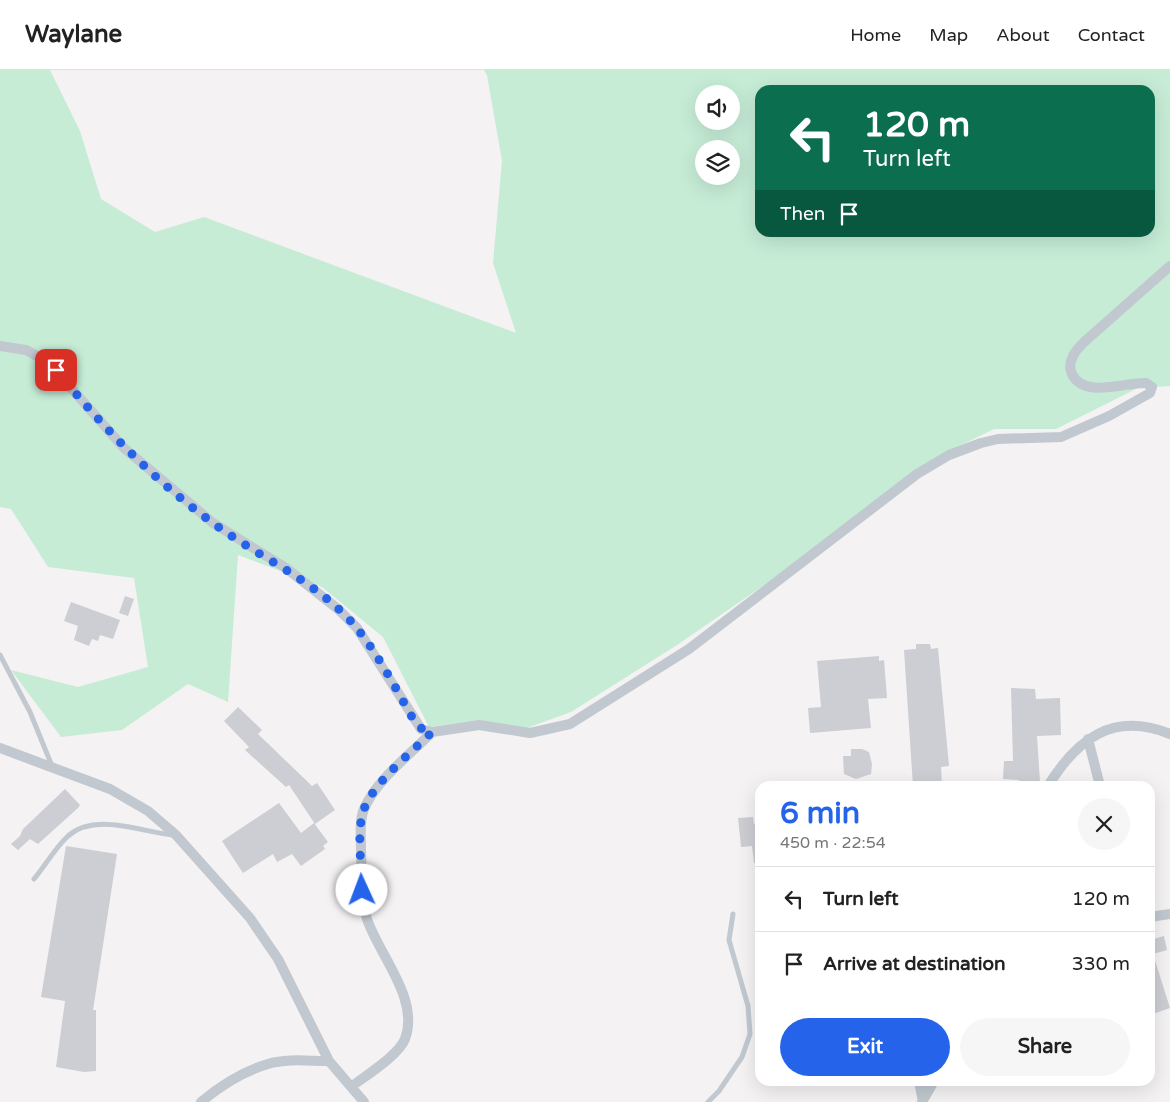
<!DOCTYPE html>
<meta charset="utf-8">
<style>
body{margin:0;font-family:"Varela Round",sans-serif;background:#f6f6f6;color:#222;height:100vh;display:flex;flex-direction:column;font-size:19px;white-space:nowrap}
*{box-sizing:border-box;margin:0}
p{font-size:16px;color:#767676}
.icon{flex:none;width:28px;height:28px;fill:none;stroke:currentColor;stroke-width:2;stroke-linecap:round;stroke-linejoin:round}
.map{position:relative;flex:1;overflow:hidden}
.panel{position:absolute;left:755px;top:711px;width:400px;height:305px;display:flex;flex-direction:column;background:#fff;border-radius:15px;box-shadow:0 5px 20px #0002}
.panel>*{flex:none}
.guide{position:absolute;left:755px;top:15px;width:400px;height:152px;border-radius:15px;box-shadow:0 5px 20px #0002;background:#0b6e4f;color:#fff;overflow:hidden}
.tools{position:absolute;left:695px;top:15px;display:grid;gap:10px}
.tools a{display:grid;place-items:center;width:45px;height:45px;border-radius:50%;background:#fff;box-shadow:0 5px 20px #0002;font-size:25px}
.pin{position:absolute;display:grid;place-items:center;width:42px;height:42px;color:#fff;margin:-21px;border-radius:10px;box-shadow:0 2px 8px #0006}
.me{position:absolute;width:55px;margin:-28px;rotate:358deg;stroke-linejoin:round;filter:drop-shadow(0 0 4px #0008)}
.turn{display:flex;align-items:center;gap:18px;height:105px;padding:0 25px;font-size:22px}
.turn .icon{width:65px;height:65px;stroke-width:2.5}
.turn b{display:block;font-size:35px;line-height:42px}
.then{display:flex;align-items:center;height:48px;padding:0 25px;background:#0003;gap:10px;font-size:19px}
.round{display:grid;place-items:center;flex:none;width:52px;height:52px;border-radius:26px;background:#f6f6f6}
.headline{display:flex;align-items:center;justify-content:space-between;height:85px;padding:0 25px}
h1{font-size:30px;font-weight:800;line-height:38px;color:#2563eb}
.cta{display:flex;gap:10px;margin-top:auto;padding:10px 25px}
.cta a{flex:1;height:58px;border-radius:30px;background:#2563eb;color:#fff;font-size:20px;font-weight:800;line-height:58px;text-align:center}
.cta a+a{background:#f6f6f6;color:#222}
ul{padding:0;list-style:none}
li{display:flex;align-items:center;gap:15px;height:65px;padding:0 25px;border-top:1px solid #e0e0e0}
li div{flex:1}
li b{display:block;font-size:19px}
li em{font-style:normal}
header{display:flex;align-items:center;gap:30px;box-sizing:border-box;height:70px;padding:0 25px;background:#fff;border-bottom:1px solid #e0e0e0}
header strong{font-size:24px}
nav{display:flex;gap:28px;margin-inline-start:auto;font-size:18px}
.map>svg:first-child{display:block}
.green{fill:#c6ecd6;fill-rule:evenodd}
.building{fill:#ccced4}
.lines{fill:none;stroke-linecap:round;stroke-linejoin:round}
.lane{stroke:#c1c8cf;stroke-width:5}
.street{stroke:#c1c8cf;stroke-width:10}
.route{stroke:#2563eb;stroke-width:9;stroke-dasharray:0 16.2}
</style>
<header>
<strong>Waylane</strong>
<nav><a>Home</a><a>Map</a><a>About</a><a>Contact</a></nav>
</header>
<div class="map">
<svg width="1170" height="1032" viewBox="0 0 1170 1032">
<rect width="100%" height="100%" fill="#f4f2f2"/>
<path class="green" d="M0 0H50L80 61 101 129 155 162 204 147 516 263 493 193 502 91 487 5 484 0H1170V316L1138 318 1056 359H994L943 384 789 498 677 575 571 642 524 659 479 650 429 657 383 567 322 517 238 485 228 632 188 614 122 660 61 667 11 600 78 617 148 597 134 508 48 497 11 439 0 437ZM760 20H1150V162H760ZM704 24H731V51H704ZM704 79H731V106H704Z"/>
<path class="building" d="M125 526 134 529 128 546 119 543Z
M71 532 120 550 113 569 100 565 98 571 92 569 89 576 74 570 78 556 64 551Z
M916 574H930L931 579 938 578 949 696 941 697 942 715 913 716 904 580 916 579Z
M879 586V591L884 590 887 628 868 629 871 658 810 663 808 638 821 637 817 591Z
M1011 618 1035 619 1036 629 1060 628 1061 665 1037 666 1040 712 1019 714V710L1003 709 1004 691H1013Z
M238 637 262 660 258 664 312 716 317 713 335 740 315 754 289 715 286 717 245 680 249 677 224 651Z
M851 679H862L869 682 872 694 871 704 856 709 844 704 843 686H851Z
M65 719 80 735 78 738 38 774 30 769 18 780 11 774 20 766 23 759Z
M279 733 301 763 314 753 328 772 323 776 325 779 301 796 292 784 277 792 273 784 243 803 222 771Z
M753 747 754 754 760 753V793H754L752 776 741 777 738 748Z
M66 776 117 784 93 940H96V1001L84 1002 56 997 65 931 41 927Z
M1164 866 1167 880 1153 884 1170 938 1150 945V870Z"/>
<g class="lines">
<path class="lane" d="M0 585 30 642 52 696
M34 809C45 796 55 778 68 766 96 742 140 762 173 765
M708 1032 719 1021 742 987 750 964 748 936 729 870 733 844"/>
<path class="street" d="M0 276 26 280 48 292 124 378 213 453 286 498 338 539 357 558 421 659 432 662 479 655 530 663 570 654 689 579 917 404 949 385 981 373 998 369 1061 367 1109 346 1150 323 1152 317 1146 313C1125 312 1084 329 1072 304 1066 292 1075 281 1083 273L1170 196
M1088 669 1100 716
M0 678 110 719 148 741 176 765 250 848 278 889 329 991 364 1032
M1048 716C1077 669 1113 641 1170 664
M1150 847 1170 844
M919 1011 923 1032
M351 1017C365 1006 398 986 405 969 420 929 379 885 367 849 361 827 362 803 361 780 361 767 359 751 364 739 377 709 410 685 432 662
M201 1032C219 1017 244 1001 268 994 287 988 309 991 329 991
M922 1032 934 1011"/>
</g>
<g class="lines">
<path class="route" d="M56 300C103 357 153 410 213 453 257 486 306 506 346 546 375 576 395 618 416 654L426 662H432C411 683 374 712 364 739 356 760 362 797 362 820"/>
</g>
</svg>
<div class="tools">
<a><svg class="icon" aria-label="sound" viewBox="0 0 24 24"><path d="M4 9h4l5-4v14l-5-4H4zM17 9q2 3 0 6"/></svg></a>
<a><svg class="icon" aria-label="layers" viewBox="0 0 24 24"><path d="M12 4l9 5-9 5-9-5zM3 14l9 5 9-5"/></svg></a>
</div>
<div class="pin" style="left:56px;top:300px;background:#d93025"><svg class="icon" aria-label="arrive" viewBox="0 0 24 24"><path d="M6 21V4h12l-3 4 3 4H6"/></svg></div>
<svg class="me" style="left:362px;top:820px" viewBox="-20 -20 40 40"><circle r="19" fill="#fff"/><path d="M0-13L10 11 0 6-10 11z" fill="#2563eb"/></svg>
<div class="guide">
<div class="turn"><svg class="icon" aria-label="left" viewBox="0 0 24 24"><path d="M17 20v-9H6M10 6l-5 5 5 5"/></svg><div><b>120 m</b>Turn left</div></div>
<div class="then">Then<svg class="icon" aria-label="arrive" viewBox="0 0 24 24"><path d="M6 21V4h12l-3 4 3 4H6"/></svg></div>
</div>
<section class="panel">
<div class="headline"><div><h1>6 min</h1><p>450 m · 22:54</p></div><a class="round"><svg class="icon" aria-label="close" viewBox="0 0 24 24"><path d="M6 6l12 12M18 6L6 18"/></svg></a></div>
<ul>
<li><svg class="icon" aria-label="left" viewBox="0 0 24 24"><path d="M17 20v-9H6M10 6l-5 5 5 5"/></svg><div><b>Turn left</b></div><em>120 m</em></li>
<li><svg class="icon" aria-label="arrive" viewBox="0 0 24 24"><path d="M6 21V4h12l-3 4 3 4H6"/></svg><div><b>Arrive at destination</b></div><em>330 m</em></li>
</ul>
<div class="cta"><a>Exit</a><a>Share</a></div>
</section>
</div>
